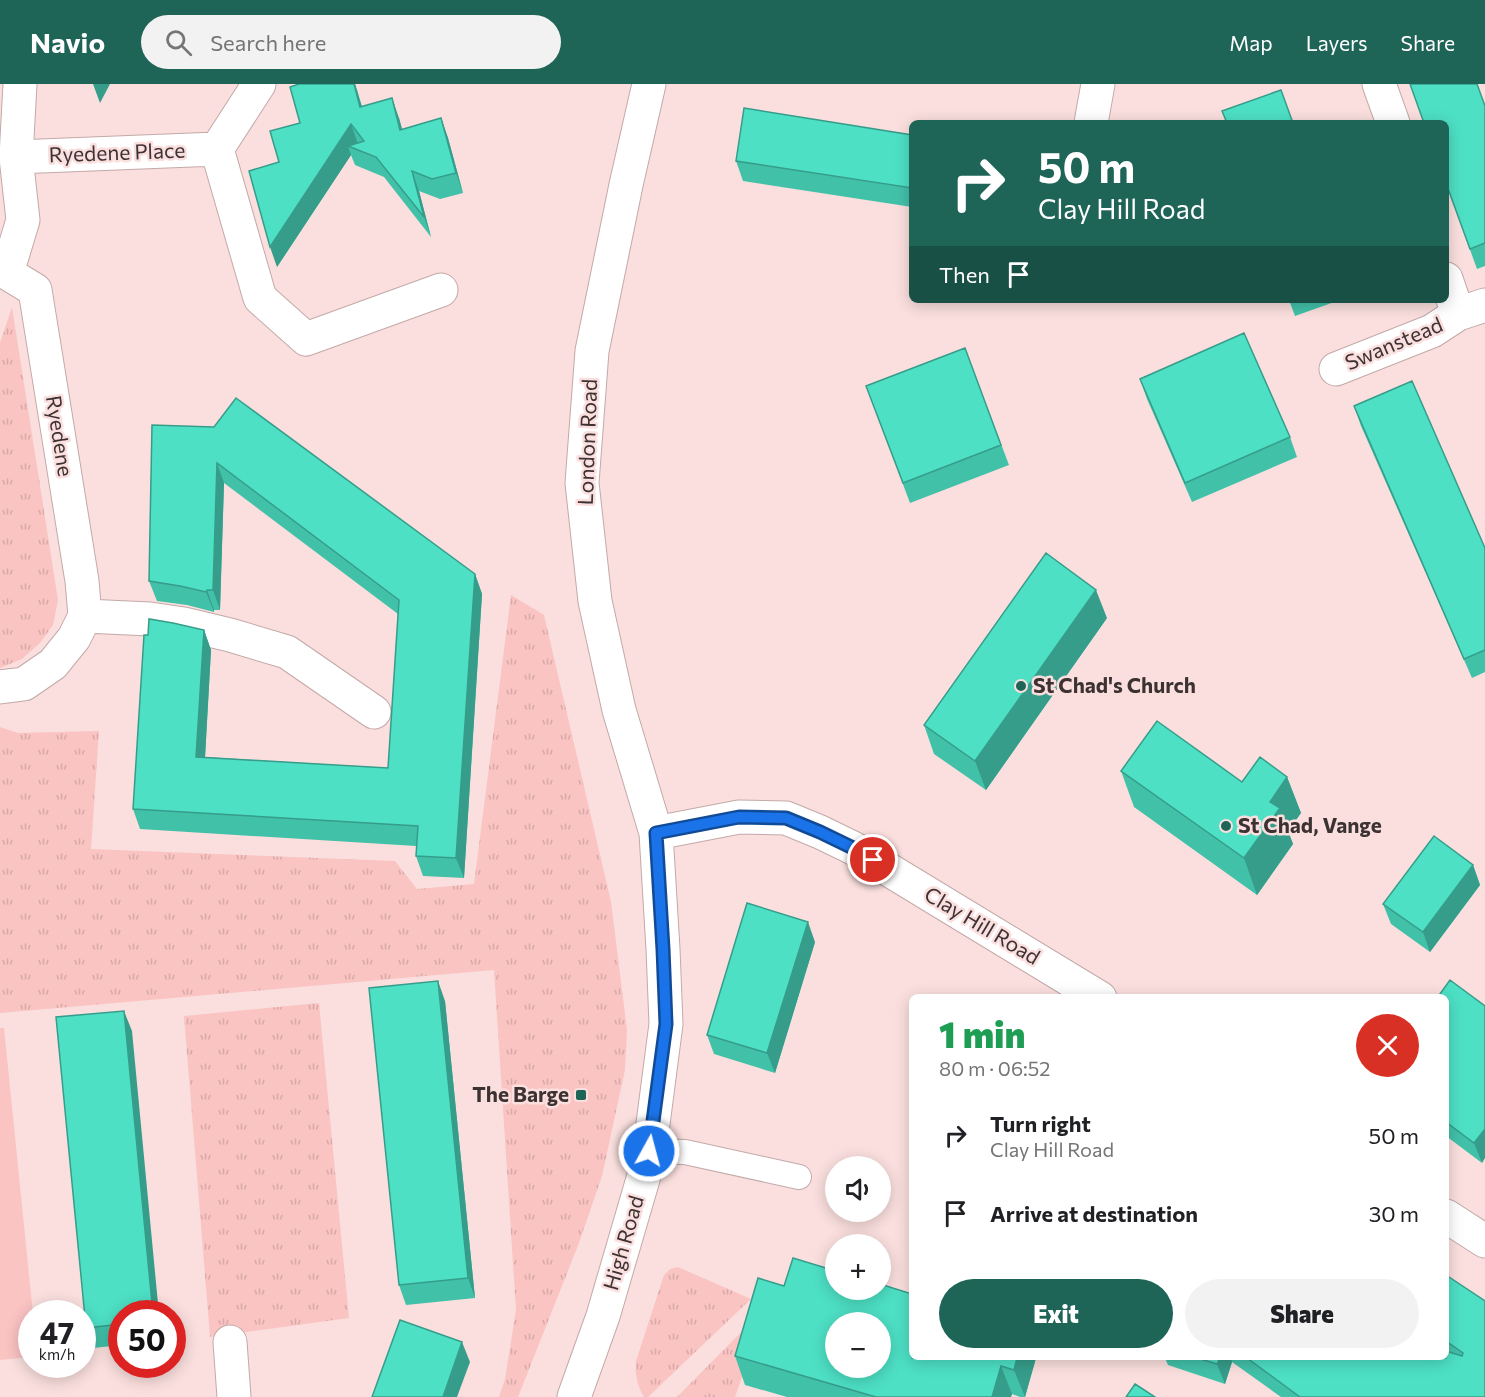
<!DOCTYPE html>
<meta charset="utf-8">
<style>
body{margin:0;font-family:Commissioner,sans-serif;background:#f2f2f2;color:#202124;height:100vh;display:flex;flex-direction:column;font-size:22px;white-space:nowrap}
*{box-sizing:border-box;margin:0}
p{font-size:20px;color:#757577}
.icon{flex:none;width:33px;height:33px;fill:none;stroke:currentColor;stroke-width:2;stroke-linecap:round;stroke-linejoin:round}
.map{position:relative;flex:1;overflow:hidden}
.side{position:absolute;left:909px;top:910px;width:540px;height:366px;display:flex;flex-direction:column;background:#fff;border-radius:9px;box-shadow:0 3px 15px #0003}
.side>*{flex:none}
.banner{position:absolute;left:909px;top:36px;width:540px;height:183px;border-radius:9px;box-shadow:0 3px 15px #0003;background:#1e6457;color:#fff;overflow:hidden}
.controls{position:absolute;left:825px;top:1072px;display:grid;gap:12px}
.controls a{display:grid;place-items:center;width:66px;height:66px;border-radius:50%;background:#fff;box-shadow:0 3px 15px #0003;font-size:30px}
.speed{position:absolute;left:18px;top:1216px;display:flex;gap:12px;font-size:30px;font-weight:700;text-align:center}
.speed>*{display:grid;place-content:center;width:78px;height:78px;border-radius:50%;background:#fff;box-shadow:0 3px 15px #0003;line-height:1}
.speed small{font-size:15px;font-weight:400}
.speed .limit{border:9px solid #d22;background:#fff;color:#111}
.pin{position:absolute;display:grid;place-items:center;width:51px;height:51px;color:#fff;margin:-26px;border:3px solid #fff;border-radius:50%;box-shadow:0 2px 6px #0007}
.me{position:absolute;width:66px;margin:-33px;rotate:7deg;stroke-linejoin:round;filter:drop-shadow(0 0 4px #0008)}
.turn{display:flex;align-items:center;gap:21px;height:126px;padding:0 30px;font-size:27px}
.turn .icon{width:78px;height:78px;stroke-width:2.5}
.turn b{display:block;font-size:42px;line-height:51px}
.then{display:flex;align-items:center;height:57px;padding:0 30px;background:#0003;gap:12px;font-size:22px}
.round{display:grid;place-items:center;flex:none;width:63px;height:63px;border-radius:32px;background:#f2f2f2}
.headline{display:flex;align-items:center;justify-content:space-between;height:102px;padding:0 30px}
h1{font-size:36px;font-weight:800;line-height:45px;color:#1e9e55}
.button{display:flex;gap:12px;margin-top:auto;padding:12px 30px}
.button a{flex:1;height:69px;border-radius:36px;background:#1e6457;color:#fff;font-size:24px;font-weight:800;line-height:69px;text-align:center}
.button a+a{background:#f2f2f2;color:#202124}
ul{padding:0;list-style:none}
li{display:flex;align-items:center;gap:18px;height:78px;padding:0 30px}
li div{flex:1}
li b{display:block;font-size:22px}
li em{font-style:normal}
header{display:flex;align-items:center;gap:36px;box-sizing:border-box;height:84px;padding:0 30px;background:#1e6457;color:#fff}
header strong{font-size:28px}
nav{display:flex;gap:33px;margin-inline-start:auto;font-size:21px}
.search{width:420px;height:54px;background:#f2f2f2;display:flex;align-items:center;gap:15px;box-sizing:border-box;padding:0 21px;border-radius:33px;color:#757577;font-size:22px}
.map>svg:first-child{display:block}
.grass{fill:url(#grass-tufts)}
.park{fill:#fac4c3}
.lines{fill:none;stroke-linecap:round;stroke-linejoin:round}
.lane-casing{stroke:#c3a9a8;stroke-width:26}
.street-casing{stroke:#c3a9a8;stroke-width:35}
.secondary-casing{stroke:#c3a9a8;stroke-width:35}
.lane{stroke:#fff;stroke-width:24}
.street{stroke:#fff;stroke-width:33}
.secondary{stroke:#fff;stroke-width:33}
.wall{fill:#42c1a9}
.shaded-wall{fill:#369d8a}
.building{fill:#4de0c5;stroke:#369d8a;stroke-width:1.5;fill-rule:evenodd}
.route-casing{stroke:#114b97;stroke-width:15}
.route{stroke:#1a73e8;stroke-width:10}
.poi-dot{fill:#1e6457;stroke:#fadfde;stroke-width:2}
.labels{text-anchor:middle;stroke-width:5;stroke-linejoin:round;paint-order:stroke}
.street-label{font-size:21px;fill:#3d3232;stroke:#fadfde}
.poi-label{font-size:21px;font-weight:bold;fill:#3d3232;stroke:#fadfde;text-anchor:start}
</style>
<header>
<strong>Navio</strong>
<div class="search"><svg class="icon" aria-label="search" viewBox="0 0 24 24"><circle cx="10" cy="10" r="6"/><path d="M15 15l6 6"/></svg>Search here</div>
<nav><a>Map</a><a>Layers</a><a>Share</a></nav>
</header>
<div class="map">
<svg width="1485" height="1313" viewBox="0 0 1485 1313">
<defs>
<pattern id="grass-tufts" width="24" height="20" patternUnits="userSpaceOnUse" patternTransform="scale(1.5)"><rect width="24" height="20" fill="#fac4c3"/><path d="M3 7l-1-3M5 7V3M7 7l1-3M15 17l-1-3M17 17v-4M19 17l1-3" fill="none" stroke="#d7a9a8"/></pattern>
</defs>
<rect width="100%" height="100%" fill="#fadfde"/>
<path class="grass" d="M12 223 58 516 53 541 40 559 22 575 0 584V259Z
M511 511 544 531 611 818 627 946 625 986 602 1092 579 1159 518 1313H499L505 1295 516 1226 494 886 0 929V643L18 649 99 647 91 765 395 777 417 805 474 800Z
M319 919 349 1234 210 1253 184 932Z
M678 1183 751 1215 648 1313H644C637 1301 635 1292 636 1277L664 1191 670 1185Z
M766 1223 735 1313H677Z"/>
<path class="park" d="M0 944H4L33 1230H32L31 1273 0 1276Z"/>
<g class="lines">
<defs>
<path id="lane" d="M649 1067 685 1068 799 1093"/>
<path id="street" d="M1379 0 1393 39
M1091 39 1098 0
M217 65 260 214 306 255 441 206
M16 73 217 65 259 0
M1446 195 1458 230
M1336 285 1432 247 1458 230 1485 221
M85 532 150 535 184 540 230 551 287 568 374 628
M0 603 24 600 53 580 74 554 85 532 82 497 35 206 7 189 23 136 16 73 20 0
M230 1258 234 1313"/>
<path id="secondary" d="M656 749 739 733 786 734 820 748 853 764 1100 914
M1446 1132 1485 1157
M574 1313 603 1232 648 1078 666 940 663 865 656 749 619 626 595 517 582 399 592 267 626 101 649 0"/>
</defs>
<use href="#lane" class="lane-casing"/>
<use href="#street" class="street-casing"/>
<use href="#secondary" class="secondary-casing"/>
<use href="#lane" class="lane"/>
<use href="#street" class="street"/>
<use href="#secondary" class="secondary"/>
</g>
<path class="wall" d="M299 0H355L362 22 399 34 402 46 441 34 448 54 463 109 440 115 419 107 431 153 384 93 355 81 351 71 277 183 279 78 300 39Z
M1485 22V182L1477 185 1446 99Z
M912 51V123L743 97 736 77Z
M1289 216H1340L1295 232Z
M965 264 1009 381 910 419 866 302Z
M1140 295 1290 353 1297 373 1192 418 1147 315Z
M1354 322 1485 464V588L1472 594 1361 342Z
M152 341 475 490 482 510 464 794 423 792 416 772V762L140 745 133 725 148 551 204 546 211 566 205 673 388 684 398 530 224 399 220 526H214V528L187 521 157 517 149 497Z
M1107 534 986 706 934 670 924 641Z
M1121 687 1242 698 1287 693 1301 729 1288 747 1293 760 1257 811 1134 723Z
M1473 781 1480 801 1430 868 1391 840 1383 820Z
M815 858 775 989 714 970 707 951Z
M1446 914 1482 1079 1446 1052Z
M445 917 475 1214 406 1221 399 1201Z
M132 947 122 1230V1261L93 1264 86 1244Z
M1446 1191 1485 1313H1281L1232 1278 1225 1300 1168 1281 1165 1274H1446Z
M735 1272 1036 1274 1025 1313H1020L1012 1310 1011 1313H787L745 1301Z"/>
<path class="shaded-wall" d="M93 0H110L100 19Z
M354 0H355L357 6 367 43 360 23Z
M392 14 399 34 408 66 400 46Z
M441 34 448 54 463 109 456 89Z
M351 40 358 60 348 62 351 71 277 183 270 163Z
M412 87 419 107 431 153 424 133Z
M217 379 224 399 220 526 213 506Z
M475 490 482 510 464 794 456 774Z
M207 506 214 526V528L206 508Z
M1096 506 1107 534 986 706 975 677Z
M204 546 211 566 204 692 196 673Z
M1287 693 1301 729 1288 747 1293 760 1257 811 1244 774 1270 718Z
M1473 781 1480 801 1430 868 1423 848Z
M808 838 815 858 775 989 767 969Z
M438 897 445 917 475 1214 468 1194Z
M124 927 132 947 159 1230H153Z
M1485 1045V1074L1482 1079 1474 1059Z
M462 1258 470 1278 457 1313H443Z
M1017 1274H1036L1025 1313 1014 1286Z
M1220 1274H1231L1232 1278 1225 1300 1217 1280Z
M1001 1282 1012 1310 1011 1313H992Z"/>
<path class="building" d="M299 0H354L360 23 392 14 400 46 441 34 456 89 432 95 412 87 424 133 376 73 348 62 364 57 351 40 270 163 249 87 279 78 270 47 300 39 290 3Z
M1410 0H1477L1485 22V159L1470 165 1446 99V39H1424Z
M1281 6 1293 39H1227L1222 27Z
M744 24 912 51V104L736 77Z
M1244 249 1290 353 1185 399 1140 295Z
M965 264 1001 361 903 399 866 302Z
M1412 297 1485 464V566L1464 575 1354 322Z
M236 314 475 490 456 774 416 772 418 742 133 725 144 551H148L149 535 173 539 204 546 196 673 388 684 399 516 217 379 213 506H207L206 508 180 502 149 497 152 341 214 343Z
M1046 469 1096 506 975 677 924 641Z
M1157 637 1242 698 1260 673 1287 693 1270 718 1280 724 1244 774 1121 687Z
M1434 752 1473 781 1423 848 1383 820Z
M747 819 808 838 767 969 707 951Z
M1450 896 1485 922V1045L1474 1059 1446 1038V914H1437Z
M438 897 468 1194 399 1201 369 904Z
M124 927 153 1230H122V1240L86 1244 56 933Z
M793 1174 836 1187V1206H880V1200L912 1210V1274H1017L1014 1286 1001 1282 992 1313H876L735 1272 758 1194 784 1202ZM836 1239H880V1284H836Z
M1446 1191 1485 1217V1313H1300L1247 1274H1446V1267L1462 1272 1463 1269 1446 1257Z
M400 1236 462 1258 443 1313H372Z
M1197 1274H1220L1217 1280Z
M1135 1300 1155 1313H1126Z"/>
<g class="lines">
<defs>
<path id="route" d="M649 1067 666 940 663 865 656 749 739 733 786 734 820 748 853 764 873 776"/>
</defs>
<use href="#route" class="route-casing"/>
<use href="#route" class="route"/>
</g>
<g class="poi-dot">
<circle cx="1021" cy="602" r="6"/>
<circle cx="1226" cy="742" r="6"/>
<rect x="575" y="1005" width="12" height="12" rx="3"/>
</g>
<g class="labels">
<g class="street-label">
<text transform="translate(117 69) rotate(-2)" y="7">Ryedene Place</text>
<text transform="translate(1394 260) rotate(-23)" y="7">Swanstead</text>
<text transform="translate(59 352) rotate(81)" y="7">Ryedene</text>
<text transform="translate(588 358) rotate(-88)" y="7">London Road</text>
<text transform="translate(982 842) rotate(31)" y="7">Clay Hill Road</text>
<text transform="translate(624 1159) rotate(-74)" y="7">High Road</text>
</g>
<g class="poi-label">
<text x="1033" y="609">St Chad's Church</text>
<text x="1238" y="749">St Chad, Vange</text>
<text x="569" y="1018" text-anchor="end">The Barge</text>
</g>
</g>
</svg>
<div class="controls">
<a><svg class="icon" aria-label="sound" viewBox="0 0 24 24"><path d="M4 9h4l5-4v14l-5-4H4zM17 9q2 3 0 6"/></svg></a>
<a>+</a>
<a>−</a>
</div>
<div class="speed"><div>47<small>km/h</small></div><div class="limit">50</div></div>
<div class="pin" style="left:873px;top:776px;background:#d93025"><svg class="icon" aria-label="arrive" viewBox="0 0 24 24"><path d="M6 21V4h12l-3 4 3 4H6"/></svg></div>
<svg class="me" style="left:649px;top:1067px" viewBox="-20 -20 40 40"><circle r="17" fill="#1a73e8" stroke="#fff" stroke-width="3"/><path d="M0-11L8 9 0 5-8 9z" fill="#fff"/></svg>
<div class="banner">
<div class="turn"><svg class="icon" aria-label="right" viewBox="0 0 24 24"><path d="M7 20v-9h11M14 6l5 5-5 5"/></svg><div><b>50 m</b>Clay Hill Road</div></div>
<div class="then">Then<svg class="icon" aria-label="arrive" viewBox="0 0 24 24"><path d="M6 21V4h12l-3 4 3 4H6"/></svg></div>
</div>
<section class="side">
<div class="headline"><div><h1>1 min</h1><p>80 m · 06:52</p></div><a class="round" style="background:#d93025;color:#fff"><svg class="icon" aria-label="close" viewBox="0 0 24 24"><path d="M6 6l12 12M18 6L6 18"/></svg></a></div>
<ul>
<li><svg class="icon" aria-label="right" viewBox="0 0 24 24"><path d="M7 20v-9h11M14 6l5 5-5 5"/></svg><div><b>Turn right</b><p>Clay Hill Road</p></div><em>50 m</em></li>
<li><svg class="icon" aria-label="arrive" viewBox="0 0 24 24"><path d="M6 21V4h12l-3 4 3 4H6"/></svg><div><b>Arrive at destination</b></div><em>30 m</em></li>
</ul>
<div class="button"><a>Exit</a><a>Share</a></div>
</section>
</div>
